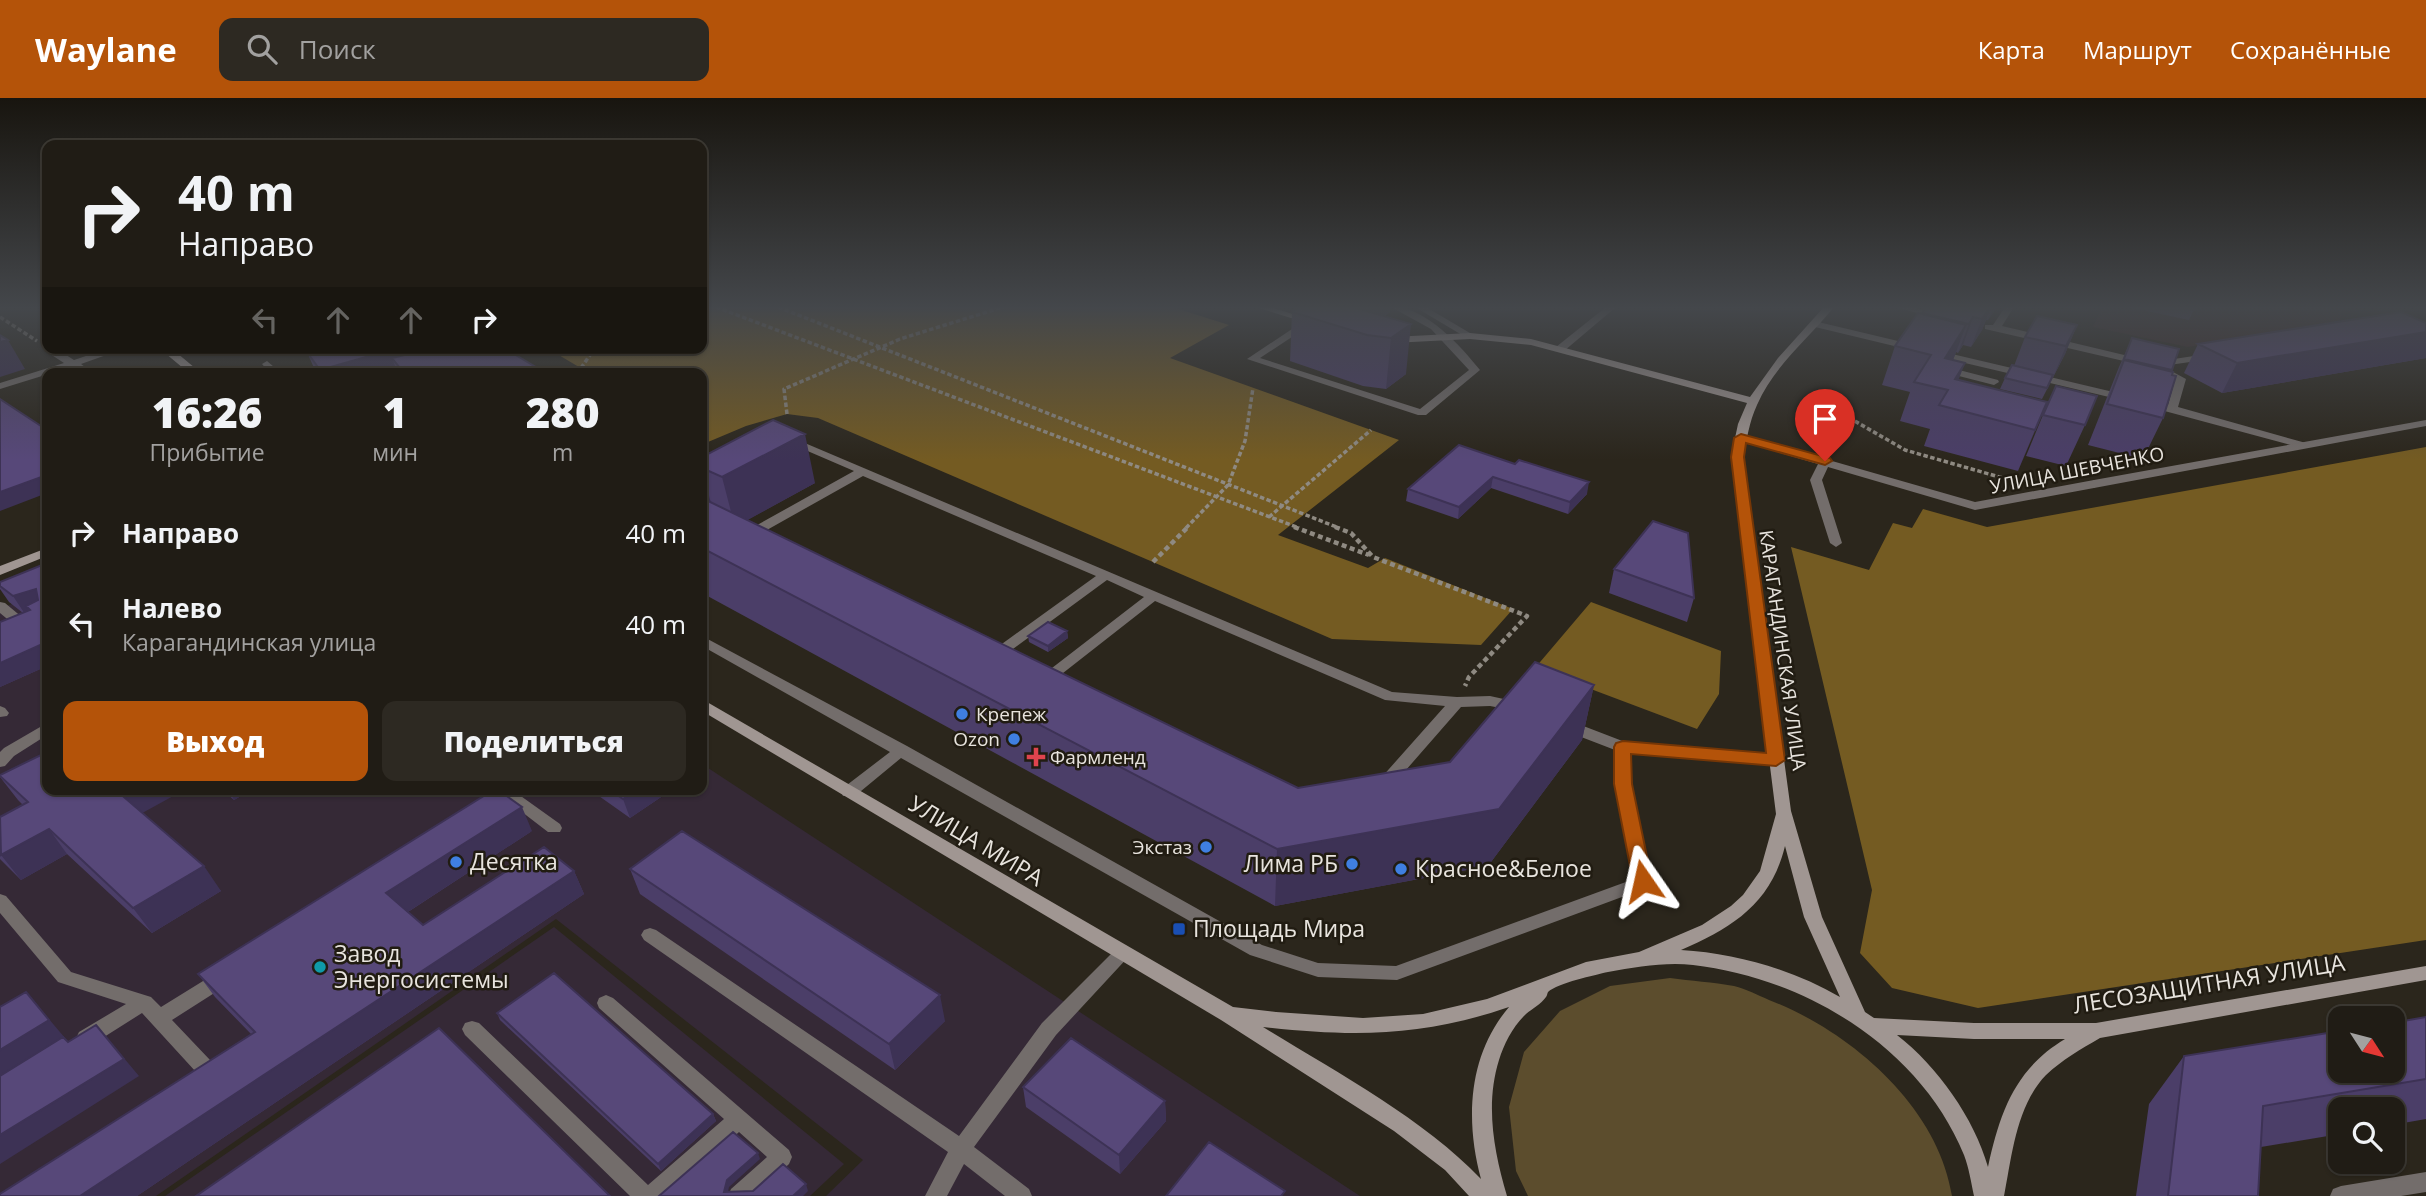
<!DOCTYPE html>
<html lang="ru">
<meta charset="utf-8">
<style>
body{margin:0;font-family:"Open Sans",sans-serif;background:#2d2922;color:#f1f3f6;height:100vh;display:flex;flex-direction:column;font-size:26px;white-space:nowrap}
*{box-sizing:border-box;margin:0}
p{font-size:23px;color:#a2a1a0}
.icon{flex:none;width:38px;height:38px;fill:none;stroke:currentColor;stroke-width:2;stroke-linecap:round;stroke-linejoin:round}
.map{position:relative;flex:1;overflow:hidden}
.panel{position:absolute;left:42px;top:270px;width:665px;height:427px;display:flex;flex-direction:column;background:#201c15;border-radius:14px;box-shadow:0 2px 5px #0004,0 0 0 2px #3d3a34}
.panel>*{flex:none}
.top-card{position:absolute;left:42px;top:42px;width:665px;height:214px;border-radius:14px;box-shadow:0 2px 5px #0004,0 0 0 2px #3d3a34;background:#201c15;color:#f1f3f6;overflow:hidden}
.needle{width:46px;rotate:126deg}
.controls{position:absolute;left:2328px;top:908px;display:grid;gap:14px}
.controls a{display:grid;place-items:center;width:77px;height:77px;border-radius:14px;background:#201c15;box-shadow:0 2px 5px #0004,0 0 0 2px #3d3a34;font-size:35px}
.pin{position:absolute;display:grid;place-items:center;width:60px;height:60px;color:#fff;margin:-72px -30px;border-radius:50% 50% 50% 0;rotate:-45deg;box-shadow:0 0 7px #0007}
.pin .icon{rotate:45deg}
.me{position:absolute;width:77px;margin:-38px;rotate:349deg;stroke-linejoin:round;filter:drop-shadow(0 0 5px #0008)}
.turn{display:flex;align-items:center;gap:24px;height:147px;padding:0 21px;font-size:32px}
.turn .icon{width:91px;height:91px;stroke-width:2.5}
.turn b{display:block;font-size:49px;line-height:60px}
.lanes{display:flex;align-items:center;height:66px;padding:0 21px;background:#0003;justify-content:center;gap:35px;direction:ltr}
.lanes .off{opacity:.35}
.eta{display:flex;justify-content:space-evenly;align-items:center;height:119px;text-align:center}
.eta b{font-size:42px;font-weight:800;line-height:49px}
.cta{display:flex;gap:14px;margin-top:auto;padding:14px 21px}
.cta a{flex:1;height:80px;border-radius:14px;background:#b45309;color:#fff;font-size:28px;font-weight:800;line-height:80px;text-align:center}
.cta a+a{background:#2d2922;color:#f1f3f6}
ul{padding:0;list-style:none}
li{display:flex;align-items:center;gap:21px;height:91px;padding:0 21px}
li div{flex:1}
li b{display:block;font-size:26px}
li em{font-style:normal}
header{display:flex;align-items:center;gap:42px;box-sizing:border-box;height:98px;padding:0 35px;background:#b45309;color:#fff}
header strong{font-size:33px}
nav{display:flex;gap:38px;margin-inline-start:auto;font-size:24px}
.search{width:490px;height:63px;background:#2d2922;display:flex;align-items:center;gap:18px;box-sizing:border-box;padding:0 24px;border-radius:14px;color:#a2a1a0;font-size:26px}
.map>svg:first-child{display:block}
.industrial{fill:#352936}
.education{fill:#3b2825}
.green{fill:#5c4d2d}
.forest{fill:#745b22}
.lines{fill:none;stroke-linecap:round;stroke-linejoin:round}
.path-far1{stroke:#8f8a82;stroke-width:3.5;stroke-dasharray:4.5 2.5;stroke-linecap:butt}
.path{stroke:#8f8a82;stroke-width:4.5;stroke-dasharray:5 3.5;stroke-linecap:butt}
.lane{fill:#736d6b;fill-rule:evenodd}
.street{fill:#736d6b;fill-rule:evenodd}
.secondary{fill:#a09692;fill-rule:evenodd}
.wall{fill:#4b3e68}
.shaded-wall{fill:#3d3255}
.building{fill:#574879;stroke:#3d3255;stroke-width:2}
.route{fill:#b45309;stroke:#753606;stroke-width:2}
.shop-dot{fill:#3f7fe0;stroke:#211c12;stroke-width:2.5}
.health-dot{fill:#e0444e;stroke:#211c12;stroke-width:2.5}
.transit-dot{fill:#1a4fb4;stroke:#211c12;stroke-width:2.5}
.culture-dot{fill:#0f9aa8;stroke:#211c12;stroke-width:2.5}
.labels{text-anchor:middle;stroke-width:5;stroke-linejoin:round;paint-order:stroke}
.street-label{font-size:19px;fill:#e8e4de;stroke:#211c12}
.poi-label{font-size:19px;fill:#e8e4de;stroke:#211c12;text-anchor:start}
.near-street-label{font-size:23px;fill:#e8e4de;stroke:#211c12}
.near-poi-label{font-size:23px;fill:#e8e4de;stroke:#211c12;text-anchor:start}
</style>
<header>
<strong>Waylane</strong>
<div class="search"><svg class="icon" aria-label="search" viewBox="0 0 24 24"><circle cx="10" cy="10" r="6"/><path d="M15 15l6 6"/></svg>Поиск</div>
<nav><a>Карта</a><a>Маршрут</a><a>Сохранённые</a></nav>
</header>
<div class="map">
<svg width="2426" height="1098" viewBox="0 0 2426 1098">
<rect width="100%" height="100%" fill="#2b261c"/>
<path class="industrial" d="M47 491V691H702V666L1360 1098H826L863 1062 556 821 156 1098H0V511Z
M554 829 844 1066 810 1098H165Z"/>
<path class="education" d="M2102 209H2343L2339 224 2188 249 2093 229Z"/>
<path class="green" d="M1670 880C1691 883 1713 884 1734 888 1746 891 1758 897 1769 902 1850 933 1938 1008 1952 1098H1528L1516 1073 1509 1009 1524 954 1560 913 1610 888Z"/>
<path class="forest" d="M702 209H1172L1229 227 1170 260 1399 342 1278 437 1368 470 1385 460 1513 511 1481 547 1332 541 818 320 787 316 746 328 708 344 702 340V275H589L547 250H702Z
M2426 349V842L1978 910 1892 890 1860 855 1872 792 1791 449 1869 472 1893 425 1912 430 1923 411 1987 429Z
M1591 504 1721 553 1719 596 1697 631 1535 570Z"/>
<g class="lines">
<path class="path-far1" d="M716 209 1299 430
M778 209 1339 430
M0 219 37 243
M581 270 595 250
M1829 313 1846 318 1905 352 2017 384
M787 316 784 291 900 241 1003 209
M1269 419 1371 332
M1186 430 1228 387 1245 343 1253 290"/>
<path class="path" d="M1294 429 1369 457
M1335 429 1351 435 1373 459 1527 518 1469 579 1465 588
M1153 464 1188 429"/>
<path class="lane" d="M1391 209C1424 207 1461 248 1480 272L1426 317H1418L1247 261 1301 225H1307V229L1260 260 1420 311 1469 272 1431 231Z
M1894 209H1911L1946 218 1941 221Z
M2005 209H2014L2002 228 2141 261 2146 264 2141 267 1985 231V227H1993Z
M1814 223 1919 248 1920 250 1915 253 1811 228 1809 226Z
M47 247V250H55L74 262 110 250H126L81 266 93 275H80L71 269 0 291V285L64 265 44 252 43 250Z
M1935 252 2126 297 2131 300 2126 303 1931 257V253Z
M2207 256 2212 259 2211 261 2162 268 2186 281 2178 309 2306 345V349H2298L2146 308V304L2168 307 2175 282 2156 273 2157 269 2153 266 2154 264Z
M267 263 281 275H270L262 266Z
M1959 272 1998 282 1999 284 1994 287 1955 277V273Z
M1741 337 1975 404 2094 382 2100 386 2094 390 1975 412 1828 369 1822 382 1842 445 1836 449 1830 445 1810 382 1818 366 1737 342V338Z
M793 340 1392 594 1457 599 1490 598 1522 605 1524 608 1517 613 1490 608 1461 609 1392 688 1382 690 1376 689 1374 685 1376 681 1381 680 1445 608 1385 602 1155 503 1049 586H1039L1037 583 1039 580 1144 499 1107 482 998 562H988L986 559 988 556 1096 478 863 378 749 442H741L739 439 741 436 854 373 789 345V341Z
M0 504 5 505 23 520 47 511V520C21 532 23 534 0 515Z
M702 538 907 648 1262 847 1318 865 1396 868 1634 781 1615 686V652L1563 632 1560 628 1563 624H1573L1625 644 1776 657 1781 658 1784 662 1781 666 1776 667 1631 655V686L1652 784 1649 789 1397 882 1318 879 1250 857 901 660 855 698H843L841 694 843 690 890 654 702 548Z
M0 608 5 610 9 615 7 618 0 619Z
M47 625V637L14 658 5 668 0 669V654L4 650Z
M492 691H511L560 726 562 730 560 734H548Z
M0 796 6 798 71 874 151 899 161 909 216 875 223 873 230 875 232 880 230 885 172 922 210 962 213 968 210 974 203 976 196 974 142 915 93 946 86 948 79 946 76 940 79 934 126 906 58 884 0 815Z
M650 830 656 832 959 1038 1042 925 1116 851 1122 849 1128 851 1131 856 1056 937 974 1049 1029 1091 1032 1098H1005L964 1066 947 1098H925L948 1054 644 842 641 837 644 832Z
M606 897 613 900 789 1052 792 1059 789 1066 754 1098H728L731 1091 767 1059 739 1034 667 1098H630L465 937 462 931 465 925 472 923 479 925 648 1087 724 1021 599 910 597 905 599 900Z
M2426 1074V1094L2401 1098H2330L2333 1091 2341 1088Z"/>
<path class="street" d="M1415 209H1426L1475 238 1467 240Z
M1606 209H1616L1564 253H1556V249Z
M2426 322V328L2094 390 2088 386 2094 382Z"/>
<path class="secondary" d="M1256 209H1270L1312 222 1307 225Z
M1824 209H1834C1808 241 1774 268 1757 307 1749 324 1747 341 1743 359L1791 713 1822 819 1865 914 1874 920 1974 925H2096L2426 868V882L2100 940C2081 951 2062 962 2046 977 2016 1008 2012 1058 2004 1098H1974C1971 1084 1969 1070 1964 1057 1920 949 1805 880 1693 867 1665 864 1636 869 1608 874 1595 877 1558 885 1548 894 1547 896 1547 898 1546 899 1541 906 1532 911 1526 916 1513 928 1504 946 1499 962 1485 1007 1494 1054 1507 1098H1469L1445 1072 1394 1033 1221 922 702 613V602L707 604 1233 909 1276 914 1363 920 1423 916 1487 901 1586 864 1639 854 1702 827 1731 808 1743 797 1760 773 1776 716 1731 359 1738 326 1747 305 1531 247 1470 241 1392 245 1387 242 1392 239 1470 235 1531 241 1750 299 1778 260ZM1785 748 1804 819 1840 899C1793 872 1736 855 1681 852 1732 830 1771 806 1785 748ZM1509 909C1468 957 1465 1022 1481 1081 1423 1020 1334 973 1263 929 1353 939 1422 939 1509 909ZM1897 937 1974 941H2065C2015 971 2000 1014 1988 1069 1974 1020 1938 969 1897 937Z
M159 250H171L201 275H189Z
M47 450V458L0 477V468Z"/>
</g>
<path class="wall" d="M1299 209H1390V214L1385 218 1406 276 1386 291 1363 288 1290 263 1292 214Z
M1557 209H1576L1572 212Z
M1926 209H1997L1988 222H1986L1982 232 1971 249 1963 247 1958 255 1956 254 1953 262 1958 282 2047 304 2018 373 1924 348 1930 331 1900 323 1910 294 1882 287 1895 248Z
M2128 209H2195L2189 222Z
M2077 227 2065 256 2042 301 2000 291 2005 280 2014 268 2025 239Z
M2132 240 2179 251 2171 274 2163 320 2143 361 2088 347 2119 269Z
M2198 246 2426 260 2222 295 2184 275Z
M307 254 536 275H398L395 268 373 275H318L314 270Z
M2043 317 2085 327 2066 368 2026 358Z
M1459 347 1587 396 1568 416 1491 390 1458 421 1406 403 1408 391Z
M702 359 815 385 747 422 1298 690 1450 664 1594 587 1582 642 1488 768 1275 808 702 495Z
M47 465V568L0 589V524L23 515 9 504 0 491V484Z
M1614 471 1694 500 1687 524 1609 495Z
M1067 533 1068 540 1048 554 1029 544 1028 538Z
M0 679 142 715 221 793 152 835 67 756 21 782 0 761V719L23 707 18 702Z
M221 691H253L234 702Z
M589 691H673L630 720Z
M532 733 408 814 423 827 574 773 584 796 137 1098H0L251 936 215 899 198 876Z
M630 771 945 923 895 972 640 796Z
M497 915 713 1016 716 1023 661 1073 500 922Z
M2426 919V1021L2392 1027V1012H2340V1036L2261 1049 2258 1098H2136L2149 1006 2184 958Z
M1023 989 1165 1003 1166 1023 1120 1076 1026 1009Z"/>
<path class="shaded-wall" d="M1370 209H1390V214L1368 233Z
M1990 209H1991L1982 232 1971 249 1982 221Z
M1994 209H1997L1988 222Z
M1973 219 1963 247 1958 255 1969 226Z
M1411 226 1406 276 1386 291 1391 240Z
M1966 227 1952 265 1945 260Z
M2077 227 2065 256 2054 277 2066 248Z
M2426 234V260L2222 295 2237 265Z
M8 242 25 271 0 279V244Z
M398 250H444L392 260 395 268 373 275H322L320 272Z
M1965 265 1950 304 1955 281Z
M534 268 536 275H514Z
M2047 304 2018 373 2035 332Z
M805 336 815 385 735 429 722 379Z
M47 377V395L0 413V394Z
M1493 379 1491 390 1458 421 1459 409Z
M1589 384 1587 396 1568 416 1570 404Z
M706 387 720 437H702V389Z
M36 491 47 507 26 508 31 515 25 516 13 498Z
M1067 533 1068 540 1048 554V548Z
M47 544V568L0 589V565Z
M1594 587 1582 642 1488 768 1275 808 1277 751 1499 711Z
M123 691H186L135 719 118 694Z
M228 691H253L234 702Z
M637 691H673L630 720 623 701Z
M522 709 532 733 400 819 386 795Z
M49 731 67 756 21 782 1 757Z
M204 768 221 793 152 835 133 810Z
M574 773 584 796 137 1098H80Z
M26 894 65 940 0 980V952Z
M940 897 945 923 895 972 889 946Z
M96 927 139 978 0 1066V1037Z
M1165 1003 1166 1023 1120 1076 1119 1057Z
M713 1016 716 1023 661 1073 658 1066Z
M758 1055 760 1061 729 1089 727 1098 724 1094 727 1082Z
M806 1086 808 1093 803 1098H793Z"/>
<path class="building" d="M1299 209H1353L1411 226 1391 240 1367 237 1292 214Z
M1926 209H1990L1982 221 1973 219 1969 226 1922 215Z
M2178 209H2195L2194 212Z
M2401 214 2426 225V234L2237 265 2198 246Z
M1918 215 1966 227 1945 260 1965 265 1955 281 2047 304 2035 332 1939 307 1948 292 1914 284 1931 257 1895 248Z
M2037 218 2077 227 2066 248 2025 239Z
M0 237 8 242 0 244Z
M2132 240 2179 251 2172 272 2124 261Z
M321 250H398L320 272 307 254Z
M434 250H504L534 268 514 275H404L392 260Z
M2124 262 2173 274 2172 277 2176 278 2163 320 2107 306Z
M2012 267 2053 277 2047 290 2005 280Z
M2056 288 2097 298 2085 327 2043 317Z
M0 301 47 332V377L0 394Z
M773 322 805 336 722 379 702 370V359Z
M1459 347 1515 366 1519 362 1589 384 1570 404 1493 379 1459 409 1408 391Z
M702 400 1298 690 1450 664 1535 564 1594 587 1499 711 1277 751 702 450Z
M1653 423 1688 435 1694 500 1614 471Z
M47 465V544L0 565V524L30 512 26 508 38 502 36 491 13 498 0 488V484Z
M1048 524 1067 533 1048 548 1028 538Z
M47 654V691H123L118 694 204 768 133 810 49 731 1 757 0 719 28 704 0 678V677Z
M495 691H497L522 709 386 795 423 827 544 749 574 773 80 1098H0V1096L255 934 198 876Z
M609 691H637L623 701Z
M682 733 940 897 889 946 630 771Z
M554 875 713 1016 658 1066 497 915Z
M26 894 49 922 0 952V909Z
M2426 919V981L2263 1008 2258 1098H2168L2184 958 2340 933V973H2392V925Z
M96 927 124 961 0 1037V978L63 939 68 944Z
M439 930 610 1098H196Z
M1071 940 1165 1003 1119 1057 1023 989Z
M733 1034 758 1055 727 1082 724 1094 753 1093 783 1066 806 1086 793 1098H659Z
M1209 1044 1285 1093 1281 1098H1166Z"/>
<linearGradient id="sky" x2="0" y2="1"><stop stop-color="#18150f"/><stop offset="0.58" stop-color="#44474b"/><stop offset="1" stop-color="#44474b" stop-opacity="0"/></linearGradient>
<rect width="2426" height="362" fill="url(#sky)"/>
<path class="route" d="M1741 336 1830 360 1832 363 1825 367 1746 345 1744 359 1785 662 1776 668 1631 656 1632 686 1652 783 1650 789 1643 791 1636 789 1633 783 1614 686V649L1616 645 1623 643 1766 655 1731 359 1734 340Z"/>
<g class="shop-dot">
<circle cx="962" cy="616" r="7"/>
<circle cx="1014" cy="641" r="7"/>
<circle cx="1206" cy="749" r="7"/>
<circle cx="456" cy="764" r="7"/>
<circle cx="1352" cy="766" r="7"/>
<circle cx="1401" cy="771" r="7"/>
</g>
<path class="health-dot" d="M1032.5 648.5h7v7h7v7h-7v7h-7v-7h-7v-7h7z"/>
<rect class="transit-dot" x="1172" y="824" width="14" height="14" rx="3.5"/>
<circle class="culture-dot" cx="320" cy="869" r="7"/>
<g class="labels">
<g class="street-label">
<text transform="translate(2077 372) rotate(-11)" y="7">УЛИЦА ШЕВЧЕНКО</text>
<text transform="translate(1783 552) rotate(82)" y="7">КАРАГАНДИНСКАЯ УЛИЦА</text>
</g>
<g class="poi-label">
<text x="976" y="623">Крепеж</text>
<text x="1000" y="648" text-anchor="end">Ozon</text>
<text x="1050" y="666">Фармленд</text>
<text x="1192" y="756" text-anchor="end">Экстаз</text>
</g>
<g class="near-street-label">
<text transform="translate(976 743) rotate(31)" y="8">УЛИЦА МИРА</text>
<text transform="translate(2209 886) rotate(-9)" y="8">ЛЕСОЗАЩИТНАЯ УЛИЦА</text>
</g>
<g class="near-poi-label">
<text x="470" y="772">Десятка</text>
<text x="1338" y="774" text-anchor="end">Лима РБ</text>
<text x="1415" y="779">Красное&amp;Белое</text>
<text x="1193" y="839">Площадь Мира</text>
<text x="334" y="864">Завод<tspan x="334" dy="26">Энергосистемы</tspan></text>
</g>
</g>
</svg>
<div class="controls">
<a><svg class="needle" viewBox="-14 -14 28 28"><path d="M0-13l5 13h-10z" fill="#e53935"/><path d="M0 13l5-13h-10z" fill="#a2a1a0"/></svg></a>
<a><svg class="icon" aria-label="search" viewBox="0 0 24 24"><circle cx="10" cy="10" r="6"/><path d="M15 15l6 6"/></svg></a>
</div>
<div class="pin" style="left:1825px;top:363px;background:#d93025"><svg class="icon" aria-label="arrive" viewBox="0 0 24 24"><path d="M6 21V4h12l-3 4 3 4H6"/></svg></div>
<svg class="me" style="left:1643px;top:783px" viewBox="-20 -20 40 40"><path d="M0-17L14 15 0 8-14 15z" fill="#b45309" stroke="#fff" stroke-width="4"/></svg>
<div class="top-card">
<div class="turn"><svg class="icon" aria-label="right" viewBox="0 0 24 24"><path d="M7 20v-9h11M14 6l5 5-5 5"/></svg><div><b>40 m</b>Направо</div></div>
<div class="lanes"><svg class="icon off" aria-label="left" viewBox="0 0 24 24"><path d="M17 20v-9H6M10 6l-5 5 5 5"/></svg><svg class="icon off" aria-label="ahead" viewBox="0 0 24 24"><path d="M12 20V5M6 11l6-6 6 6"/></svg><svg class="icon off" aria-label="ahead" viewBox="0 0 24 24"><path d="M12 20V5M6 11l6-6 6 6"/></svg><svg class="icon" aria-label="right" viewBox="0 0 24 24"><path d="M7 20v-9h11M14 6l5 5-5 5"/></svg></div>
</div>
<section class="panel">
<div class="eta">
<div><b>16:26</b><p>Прибытие</p></div>
<div><b>1</b><p>мин</p></div>
<div><b>280</b><p>m</p></div>
</div>
<ul>
<li><svg class="icon" aria-label="right" viewBox="0 0 24 24"><path d="M7 20v-9h11M14 6l5 5-5 5"/></svg><div><b>Направо</b></div><em>40 m</em></li>
<li><svg class="icon" aria-label="left" viewBox="0 0 24 24"><path d="M17 20v-9H6M10 6l-5 5 5 5"/></svg><div><b>Налево</b><p>Карагандинская улица</p></div><em>40 m</em></li>
</ul>
<div class="cta"><a>Выход</a><a>Поделиться</a></div>
</section>
</div>
